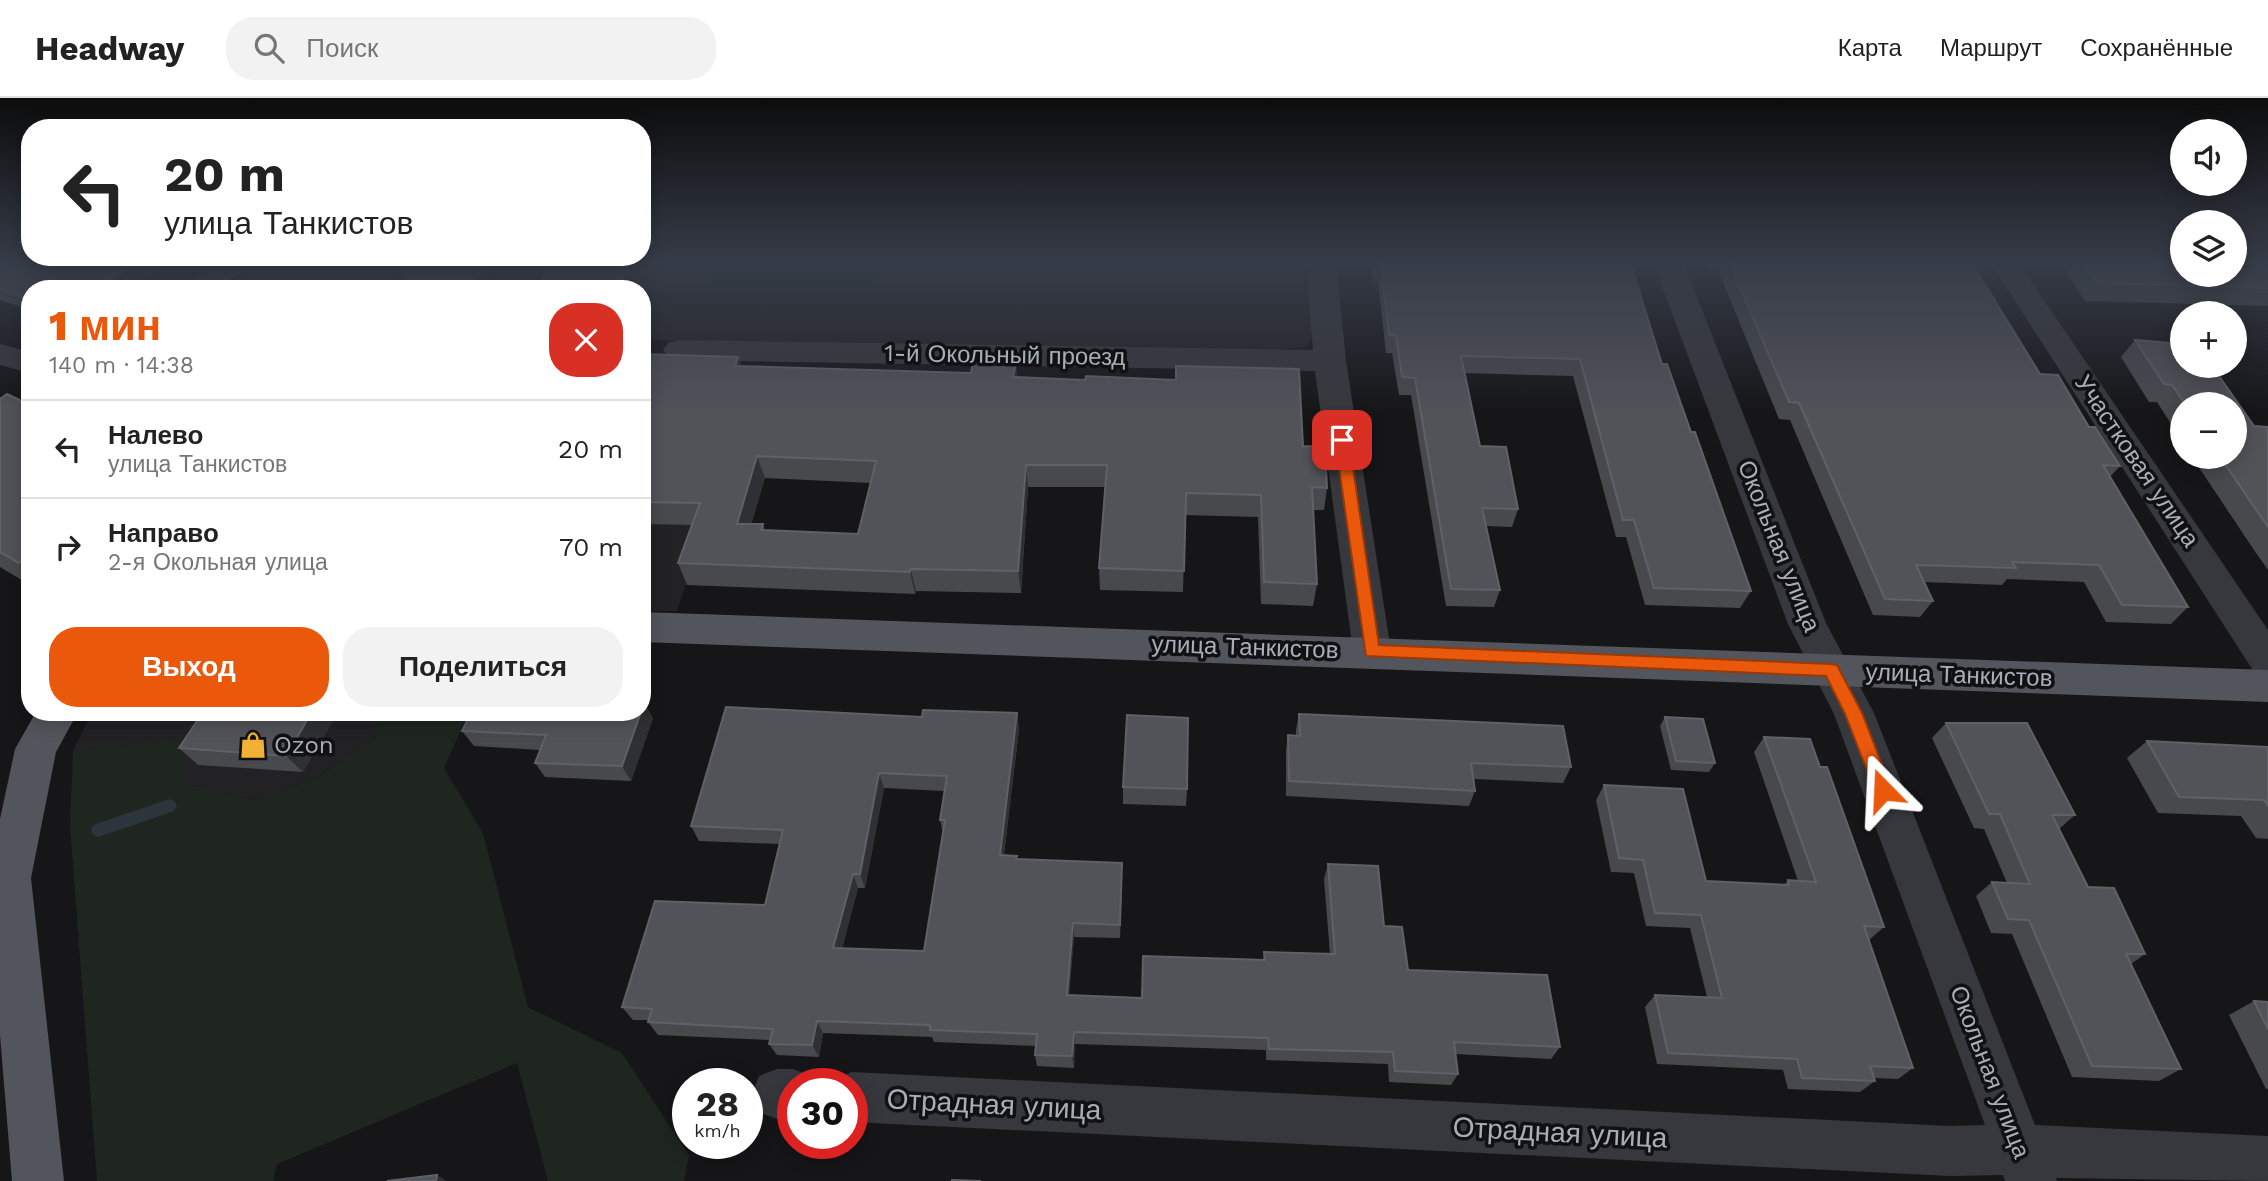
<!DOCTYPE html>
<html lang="ru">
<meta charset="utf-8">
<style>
body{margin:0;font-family:"Work Sans",sans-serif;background:#f2f2f2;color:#222;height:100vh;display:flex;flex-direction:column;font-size:26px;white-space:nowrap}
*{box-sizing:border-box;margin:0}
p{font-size:23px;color:#767676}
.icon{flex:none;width:38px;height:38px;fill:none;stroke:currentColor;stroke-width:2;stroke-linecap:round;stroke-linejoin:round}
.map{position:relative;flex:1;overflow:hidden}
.panel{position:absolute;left:21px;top:182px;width:630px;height:441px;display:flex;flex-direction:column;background:#fff;border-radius:28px;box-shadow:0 4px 18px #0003}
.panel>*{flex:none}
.top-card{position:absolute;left:21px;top:21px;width:630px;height:147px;border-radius:28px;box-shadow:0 4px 18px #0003;background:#fff;color:#222;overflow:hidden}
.fabs{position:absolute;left:2170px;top:21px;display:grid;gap:14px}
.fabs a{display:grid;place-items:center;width:77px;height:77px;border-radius:50%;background:#fff;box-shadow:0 4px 18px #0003;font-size:35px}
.speed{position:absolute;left:672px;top:970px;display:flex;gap:14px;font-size:35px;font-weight:700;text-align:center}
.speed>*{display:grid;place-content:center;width:91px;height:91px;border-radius:50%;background:#fff;box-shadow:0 4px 18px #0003;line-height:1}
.speed small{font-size:18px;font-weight:400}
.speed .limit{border:10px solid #d22;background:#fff;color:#111}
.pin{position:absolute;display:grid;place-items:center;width:60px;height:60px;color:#fff;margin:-30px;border-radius:14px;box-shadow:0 4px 10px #0006}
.me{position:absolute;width:77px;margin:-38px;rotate:339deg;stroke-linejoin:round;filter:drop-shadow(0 0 5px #0008)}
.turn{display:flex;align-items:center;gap:24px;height:147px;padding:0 28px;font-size:32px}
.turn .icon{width:91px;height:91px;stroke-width:2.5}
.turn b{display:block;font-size:49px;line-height:60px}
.round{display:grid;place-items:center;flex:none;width:74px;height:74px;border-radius:28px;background:#f2f2f2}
.headline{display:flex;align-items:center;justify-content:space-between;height:119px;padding:0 28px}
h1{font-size:42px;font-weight:800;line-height:52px;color:#ea580c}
.button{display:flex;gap:14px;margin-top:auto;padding:14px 28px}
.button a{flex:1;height:80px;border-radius:28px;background:#ea580c;color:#fff;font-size:28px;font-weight:800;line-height:80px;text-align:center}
.button a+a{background:#f2f2f2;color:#222}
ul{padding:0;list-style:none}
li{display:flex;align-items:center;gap:21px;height:98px;padding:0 28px;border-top:2px solid #e0e0e0}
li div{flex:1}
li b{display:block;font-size:26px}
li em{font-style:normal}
header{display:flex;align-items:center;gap:42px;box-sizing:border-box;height:98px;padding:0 35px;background:#fff;border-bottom:2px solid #e0e0e0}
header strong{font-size:33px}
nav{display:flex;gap:38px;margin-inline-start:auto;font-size:24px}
.search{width:490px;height:63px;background:#f2f2f2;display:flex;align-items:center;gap:18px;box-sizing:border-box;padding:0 24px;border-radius:28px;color:#767676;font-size:26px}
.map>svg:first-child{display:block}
.built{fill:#222225}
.green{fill:#1e261f}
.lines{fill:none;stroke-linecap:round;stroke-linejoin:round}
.stream{fill:#2c353c;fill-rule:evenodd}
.minor{fill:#37383d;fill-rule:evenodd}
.major{fill:#53555c;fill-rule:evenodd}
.wall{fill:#47494d;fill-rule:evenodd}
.shaded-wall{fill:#2f3033}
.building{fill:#525359;stroke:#5f6168;stroke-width:2;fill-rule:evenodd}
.route{fill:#ea580c;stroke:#983908;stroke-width:2}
.labels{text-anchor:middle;stroke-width:7;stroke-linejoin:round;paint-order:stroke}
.street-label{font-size:24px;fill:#a8adb8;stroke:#111113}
.poi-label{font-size:24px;fill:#a8adb8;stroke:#111113;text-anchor:start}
.near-street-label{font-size:28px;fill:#a8adb8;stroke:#111113}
</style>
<header>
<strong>Headway</strong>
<div class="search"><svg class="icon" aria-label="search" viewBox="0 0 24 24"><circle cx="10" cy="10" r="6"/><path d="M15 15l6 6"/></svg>Поиск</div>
<nav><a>Карта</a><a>Маршрут</a><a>Сохранённые</a></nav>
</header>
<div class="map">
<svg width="2268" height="1083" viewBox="0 0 2268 1083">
<rect width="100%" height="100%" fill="#161618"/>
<path class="built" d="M259 164H1305L1314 234 1307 248 1280 252 648 242 642 252V191H221Z
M642 345 732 349 677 513H642Z
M92 614H389L373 641 316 680 256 702 182 685 176 641 73 653Z"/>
<path class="green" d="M721 164H879L869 196 709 190Z
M389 614H469L444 670 483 735 528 909 622 955 689 1058 684 1083H548L517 965 277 1066 273 1083H97L70 728 73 653 177 640 183 685 256 702 316 680 373 641Z"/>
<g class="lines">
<path class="stream" d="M169 701 174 703 177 708 174 713 99 739 93 737 91 732 93 727Z"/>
<path class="minor" d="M218 164H252L217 191H182Z
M1306 164H1336L1346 263 1391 553 1386 564 1372 568 1358 564 1353 553 1315 273 679 262 668 259 663 252 668 245 679 242 1313 252Z
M1653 164H1683L1826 525 1874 615 2035 1027 2268 1038V1083L2056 1080 2057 1083H2005L2003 1077 1950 1078 852 1024V985H833L834 981 852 974 1950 1028 1985 1027 1834 616 1788 526Z
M1990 164H2018L2268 532V579L2254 574Z
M0 246 30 254V275L0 267Z
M777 971H793L811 978 813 985H793V1021H777L759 1014 752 996 759 978Z"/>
<path class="major" d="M642 514 2268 572V604L642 544Z
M36 614H78L56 654 31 780 64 1083H12L0 937V721L15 651Z"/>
</g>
<path class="wall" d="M0 164H170L130 191H30V212L0 202Z
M395 164H496L481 191H408L394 165Z
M1370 164H1630L1662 266 1691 334 1751 493 1740 510 1645 507 1626 439H1616L1573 278 1465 275 1480 348 1518 411 1512 429 1486 428 1500 492 1494 509 1446 508 1411 297H1399L1392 255H1386L1378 183H1373Z
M1705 164H1971L2040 276 2089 329 2120 368 2110 379 2188 509 2171 526 2106 524 2084 484 2007 481 2002 487 1924 484 1933 503 1920 519 1873 517 1790 322 1779 321 1718 172H1709Z
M2064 164H2268V208L2085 203 2062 167Z
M2135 242 2182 246V268H2212L2254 328 2268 329V472L2254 452 2192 359H2235V306H2182V343L2157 304H2149L2121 259Z
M642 256 738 259 741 268 1017 279 1303 348 1327 390 1324 412H1313L1317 486 1313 508 1261 506 1258 419 1185 417 1183 494 1100 492 1099 470 1105 389H1028L1021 495 916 493 915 496 687 487 678 465 692 427 642 426ZM765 380 871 385 858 436 765 432 763 426H751Z
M0 301 30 307V487L0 469Z
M203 614H333L336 617 303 674 198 667 179 650Z
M1017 615 1019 631 1004 757 1017 758V761L1122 779 1120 840 1074 839 1069 897 1142 900 1263 862 1264 854 1330 856 1324 781 1328 766 1384 828 1408 872 1560 949 1551 961 1456 956 1458 976 1451 987 1389 984 1388 966 1266 962V952L1075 946 1074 970 1037 968 1035 957 1036 948 934 944 932 939 823 935 819 959 777 957 769 946 770 942 658 937 648 924V922H633L622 909 765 807 780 746 699 743 691 728 922 619ZM884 690 944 693 940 722 943 735 924 853 842 850 858 790H865Z
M1299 616 1571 669 1563 685 1474 681 1475 693 1469 708 1286 698V653L1288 637 1296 638V632Z
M1665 619 1715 665 1709 674 1671 672 1660 628Z
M653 620 631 683 545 679 535 665 540 652 474 648 462 633Z
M1946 625 2075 717 2059 731 2088 789 2145 856 2131 866 2181 971 2159 983 2072 979 2012 836 1991 835 1976 798 1992 784 2007 785 1984 731 1974 730 1932 640Z
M1764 639 1820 669 1884 829 1869 842 1913 970 1898 981 1874 980 1875 983 1860 994 1788 991 1783 972 1657 966 1645 909 1655 897 1707 899 1690 830 1646 828 1634 775 1611 774 1596 702 1604 687 1706 783 1784 787 1788 782 1798 783 1754 654Z
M2147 643 2268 649V741L2256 740 2241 718 2158 715 2127 660Z
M1123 689 1187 691 1186 708 1123 706Z
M2254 903 2268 904V991H2266L2229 917Z"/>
<path class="shaded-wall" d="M136 164H170L130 191H96Z
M468 164H496L481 191H479L466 166Z
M630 164H648L637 191H618Z
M738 259 745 282 735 268Z
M1016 265 1018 287 1013 279Z
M757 358 765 380 745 448 737 426Z
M1026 367 1028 389 1021 495 1018 473Z
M30 458V475L19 465Z
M911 471 916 493 915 496 910 474Z
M644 604 653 620 631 683 622 668 641 614H642Z
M312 614H333L336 617 303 674 286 658Z
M1017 615 1019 631 1002 771 1000 757Z
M879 675 884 690 865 790 860 776Z
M1122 765V779L1120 840V827Z
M853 776 858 790 839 863 833 850Z
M1073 825 1074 839 1068 910 1067 897Z
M817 923 823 935 819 959 812 947Z
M1074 934 1075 946 1074 970 1072 958Z
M437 1077 447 1083H436Z"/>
<path class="building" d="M0 164H136L96 191H30V201L0 191Z
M395 164H468L466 166 394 165Z
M551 164H630L618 191H537Z
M1376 164H1630L1662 266H1667L1691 334H1695L1751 493 1654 490 1634 422H1623L1580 261 1461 258 1480 348 1506 349 1518 411 1482 410 1500 492 1451 491 1415 280 1402 279 1396 237H1389L1381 166H1376Z
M1729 164H1971L2040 276 2058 277 2089 329H2095L2120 368 2103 367 2188 509 2122 507 2099 467 2012 464 2016 470 1916 467 1933 503 1885 501 1799 305 1789 304Z
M2084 164H2182V177H2235V164H2268V190L2098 185Z
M226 181 258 191H213Z
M2135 242 2182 246V268H2212L2254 328 2268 329V429L2220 359H2235V306H2185L2172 287 2164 286Z
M642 256 738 259 735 268 971 275 973 263 1016 265 1013 279 1085 282 1086 278 1176 282V268L1299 271 1303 348 1325 349 1327 390 1312 389 1317 486 1264 484 1261 397 1186 395 1184 473 1099 470 1107 367H1026L1018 473 911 471 910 474 678 465 700 405 642 404ZM757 358 876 363 858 436 761 432 763 426H737Z
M7 296 30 307V458L19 465 0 454V301Z
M726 609 922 619 923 612 1017 615 1000 757 1017 758 1016 761 1122 765 1120 827 1073 825 1067 897 1142 900 1143 858 1265 862 1264 854 1335 856 1328 766 1378 768 1384 828 1402 829 1408 872 1547 877 1560 949 1454 944 1458 976 1395 973 1393 954 1269 951 1268 940 1074 934 1072 958 1035 957 1037 936 930 932V927L817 923 812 947 769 946 773 931 648 924 652 911 622 909 655 803 765 807 783 732 691 728ZM879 675 947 678 940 722H945L924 853 833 850 853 776H860Z
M203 614H312L286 658 179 650Z
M471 614H641L622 668 535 665 546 637 462 633Z
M1299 616 1563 628 1571 669 1471 665 1475 693 1289 683 1288 637 1300 638Z
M1127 617 1188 620 1187 691 1123 689Z
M1665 619 1703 621 1715 665 1676 663Z
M1946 625H2027L2075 717H2052L2088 789 2114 790 2145 856H2126L2181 971 2092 968 2029 822 2008 821 1992 784 2030 786 2000 716H1989Z
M1764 639 1810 641 1820 669H1827L1884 829 1864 828 1913 970 1870 968 1875 983 1802 980 1797 961 1668 955 1655 897 1722 900 1701 817 1655 815 1643 762 1619 760 1604 687 1683 691 1706 783 1789 787 1788 782 1816 784Z
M2147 643 2268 649V708L2264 702 2179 699Z
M2254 903 2268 904V931Z
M437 1077 436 1083H387Z
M952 1082 981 1083H952Z"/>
<linearGradient id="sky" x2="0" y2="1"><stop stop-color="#0c0c0d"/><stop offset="0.52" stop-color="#363c48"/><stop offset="1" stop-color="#363c48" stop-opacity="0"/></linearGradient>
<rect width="2268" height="315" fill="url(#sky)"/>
<path class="route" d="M1342 337 1349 342 1379 547 1831 566 1837 567 1862 615 1892 692 1889 698H1877L1845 616 1826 578 1366 558 1335 342Z"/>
<defs>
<symbol id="shop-bare" viewBox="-9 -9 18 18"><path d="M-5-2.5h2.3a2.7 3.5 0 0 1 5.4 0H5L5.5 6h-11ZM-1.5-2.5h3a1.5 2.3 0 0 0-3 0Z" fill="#f2b134" stroke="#111113" stroke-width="2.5" paint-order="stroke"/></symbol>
</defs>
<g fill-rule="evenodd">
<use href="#shop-bare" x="234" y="628" width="38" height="38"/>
</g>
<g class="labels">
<g class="street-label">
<text transform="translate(1005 257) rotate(1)" y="8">1-й Окольный проезд</text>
<text transform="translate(2137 363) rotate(56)" y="8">Участковая улица</text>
<text transform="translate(1779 448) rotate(68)" y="8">Окольная улица</text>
<text transform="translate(1245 549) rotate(2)" y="8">улица Танкистов</text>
<text transform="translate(1959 577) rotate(2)" y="8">улица Танкистов</text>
<text transform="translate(1990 974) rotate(69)" y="8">Окольная улица</text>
</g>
<g class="poi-label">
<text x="274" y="655">Ozon</text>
</g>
<g class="near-street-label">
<text transform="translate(994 1006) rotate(3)" y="10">Отрадная улица</text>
<text transform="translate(1560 1034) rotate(3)" y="10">Отрадная улица</text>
</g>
</g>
</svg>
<div class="fabs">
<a><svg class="icon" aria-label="sound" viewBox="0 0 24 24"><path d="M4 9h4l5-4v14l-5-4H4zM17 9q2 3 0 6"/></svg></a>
<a><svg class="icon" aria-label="layers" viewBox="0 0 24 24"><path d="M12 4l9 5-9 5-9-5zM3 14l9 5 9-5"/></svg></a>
<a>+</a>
<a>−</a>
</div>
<div class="speed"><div>28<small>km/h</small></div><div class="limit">30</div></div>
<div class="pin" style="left:1342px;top:342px;background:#d93025"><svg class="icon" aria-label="arrive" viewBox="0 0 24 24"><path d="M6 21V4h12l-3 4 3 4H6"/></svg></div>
<svg class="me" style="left:1883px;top:692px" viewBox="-20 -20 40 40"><path d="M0-17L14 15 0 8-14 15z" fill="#ea580c" stroke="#fff" stroke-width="4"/></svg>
<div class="top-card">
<div class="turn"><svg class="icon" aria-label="left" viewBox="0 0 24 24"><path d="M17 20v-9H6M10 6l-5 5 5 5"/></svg><div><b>20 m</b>улица Танкистов</div></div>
</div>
<section class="panel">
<div class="headline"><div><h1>1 мин</h1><p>140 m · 14:38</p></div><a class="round" style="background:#d93025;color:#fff"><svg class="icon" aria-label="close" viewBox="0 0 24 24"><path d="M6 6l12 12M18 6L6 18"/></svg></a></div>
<ul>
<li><svg class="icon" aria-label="left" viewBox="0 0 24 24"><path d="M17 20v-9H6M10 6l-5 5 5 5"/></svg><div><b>Налево</b><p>улица Танкистов</p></div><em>20 m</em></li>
<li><svg class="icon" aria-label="right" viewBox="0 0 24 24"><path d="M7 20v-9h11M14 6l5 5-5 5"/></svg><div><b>Направо</b><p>2-я Окольная улица</p></div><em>70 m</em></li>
</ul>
<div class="button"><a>Выход</a><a>Поделиться</a></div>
</section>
</div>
